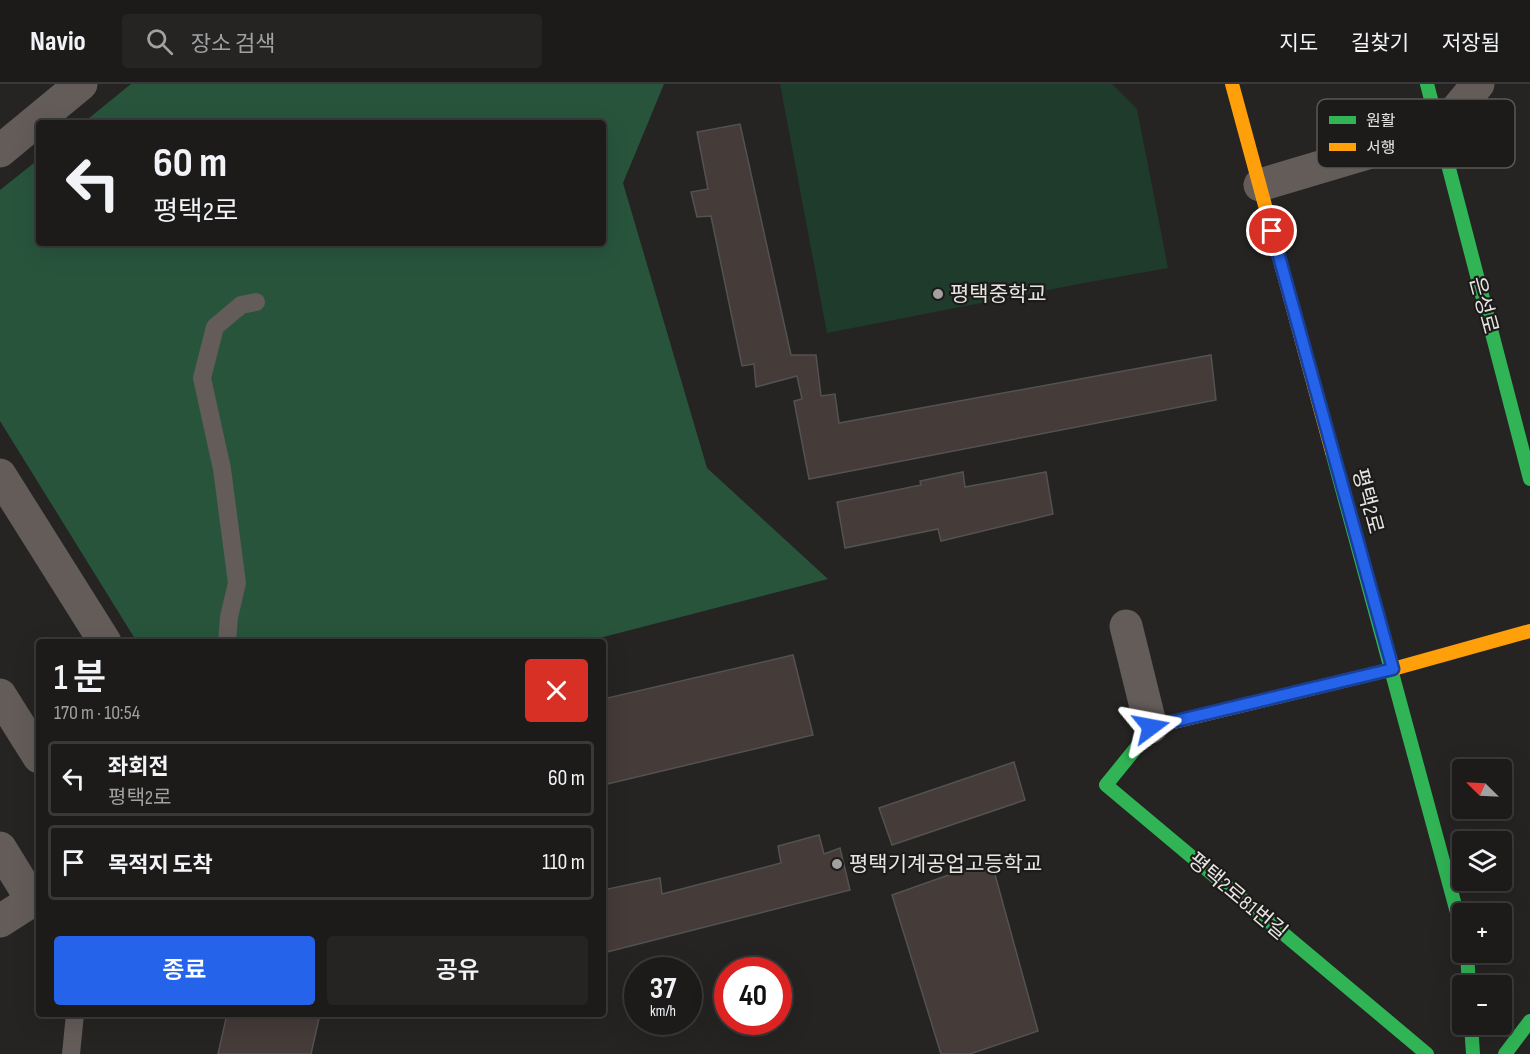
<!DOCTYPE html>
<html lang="ko">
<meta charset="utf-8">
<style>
body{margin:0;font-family:"Sofia Sans Condensed","Noto Sans KR",sans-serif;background:#252423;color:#f1f3f6;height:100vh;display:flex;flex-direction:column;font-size:22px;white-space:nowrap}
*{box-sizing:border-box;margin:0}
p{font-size:20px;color:#a0a1a2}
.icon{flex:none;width:33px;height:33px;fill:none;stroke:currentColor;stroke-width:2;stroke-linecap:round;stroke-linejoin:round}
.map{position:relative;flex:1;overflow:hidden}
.panel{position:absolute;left:36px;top:555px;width:570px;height:378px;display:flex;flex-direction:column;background:#1c1b1a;border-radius:6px;box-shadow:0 6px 24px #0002,0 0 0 2px #3a3939}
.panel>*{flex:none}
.banner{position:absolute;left:36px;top:36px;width:570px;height:126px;border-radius:6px;box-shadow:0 6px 24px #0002,0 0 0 2px #3a3939;background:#1c1b1a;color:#f1f3f6;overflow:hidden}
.needle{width:39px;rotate:294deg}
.buttons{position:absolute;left:1452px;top:675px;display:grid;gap:12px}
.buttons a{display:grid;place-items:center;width:60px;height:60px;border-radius:6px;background:#1c1b1a;box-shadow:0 6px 24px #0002,0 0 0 2px #3a3939;font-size:30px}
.speed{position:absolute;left:624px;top:873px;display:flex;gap:12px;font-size:30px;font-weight:700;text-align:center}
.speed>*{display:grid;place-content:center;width:78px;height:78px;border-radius:50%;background:#1c1b1a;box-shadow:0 6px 24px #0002,0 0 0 2px #3a3939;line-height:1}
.speed small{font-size:15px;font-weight:400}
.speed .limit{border:9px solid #d22;background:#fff;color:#111}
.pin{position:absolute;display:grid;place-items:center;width:51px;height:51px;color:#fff;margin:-26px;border:3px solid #fff;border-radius:50%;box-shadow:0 2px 6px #0007}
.me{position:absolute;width:66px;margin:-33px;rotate:77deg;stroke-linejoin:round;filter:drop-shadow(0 0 4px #0008)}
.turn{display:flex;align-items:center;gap:21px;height:126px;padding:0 18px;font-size:27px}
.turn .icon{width:78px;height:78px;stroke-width:2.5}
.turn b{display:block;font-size:42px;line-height:51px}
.round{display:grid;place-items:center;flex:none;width:63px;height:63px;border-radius:6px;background:#252423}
.head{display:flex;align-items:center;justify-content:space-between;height:102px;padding:0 18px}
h1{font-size:36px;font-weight:600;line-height:45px}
.action{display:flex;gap:12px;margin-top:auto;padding:12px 18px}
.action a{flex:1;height:69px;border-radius:6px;background:#2563eb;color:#fff;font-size:24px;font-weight:600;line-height:69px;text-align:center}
.action a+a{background:#252423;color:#f1f3f6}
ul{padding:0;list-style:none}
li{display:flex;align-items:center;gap:18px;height:75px;margin:0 12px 9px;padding:0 6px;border:3px solid #3a3939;border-radius:6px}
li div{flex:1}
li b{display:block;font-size:22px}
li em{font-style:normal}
header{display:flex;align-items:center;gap:36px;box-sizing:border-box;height:84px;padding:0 30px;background:#1c1b1a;border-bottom:2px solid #3a3939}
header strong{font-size:28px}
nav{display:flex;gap:33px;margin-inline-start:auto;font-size:21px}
.search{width:420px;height:54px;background:#252423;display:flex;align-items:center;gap:15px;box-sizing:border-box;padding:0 21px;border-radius:6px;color:#a0a1a2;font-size:22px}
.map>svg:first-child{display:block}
.green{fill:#1f3b2c}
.forest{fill:#28543c}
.building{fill:#453b38;stroke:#535252;stroke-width:1.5}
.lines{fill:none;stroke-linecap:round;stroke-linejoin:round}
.lane{stroke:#635c59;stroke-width:18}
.street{stroke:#635c59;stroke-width:33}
.fast{stroke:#30b455;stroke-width:14}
.slow{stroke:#ff9f0a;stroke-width:14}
.route-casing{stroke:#184099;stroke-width:15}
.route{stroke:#2563eb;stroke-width:10}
.poi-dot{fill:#a3a1a0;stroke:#1d1b19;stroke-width:2}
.labels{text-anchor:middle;stroke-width:4.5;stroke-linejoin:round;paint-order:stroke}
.poi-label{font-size:21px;fill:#e7e5e4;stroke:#1d1b19;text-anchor:start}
.street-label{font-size:21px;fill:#e7e5e4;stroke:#1d1b19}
.key{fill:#1d1b19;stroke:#5a5856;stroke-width:1.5}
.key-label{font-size:16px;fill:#e7e5e4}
</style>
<header>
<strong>Navio</strong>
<div class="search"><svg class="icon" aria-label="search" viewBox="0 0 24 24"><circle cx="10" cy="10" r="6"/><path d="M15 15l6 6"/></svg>장소 검색</div>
<nav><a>지도</a><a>길찾기</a><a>저장됨</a></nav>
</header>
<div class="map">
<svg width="1530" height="970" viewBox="0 0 1530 970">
<rect width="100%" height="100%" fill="#252423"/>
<path class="green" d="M780 0H1112L1137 25 1168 184 1084 199 827 249Z"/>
<path class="forest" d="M131 0H664L623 99 707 384 828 495 584 558H137L0 337V106L39 75V159H603V39H83Z"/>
<path class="building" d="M740 40 791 271H816L821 312 835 310 839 339 1211 271 1216 316 809 395 794 317 802 315 797 292 756 303 754 280 742 282 711 132 697 133 691 108 708 105 697 48Z
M963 388 965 403 1046 388 1053 430 941 457 938 445 845 464 837 418 921 401 920 397Z
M793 571 813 651 603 701V615Z
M1014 678 1025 716 892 761 879 724Z
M819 751 824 770 840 764 850 806 603 869V806L660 794 662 810 781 779 778 762Z
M991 776 1038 947 970 970H941L892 811Z
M227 930H320L311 970H218Z"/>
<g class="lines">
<path class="lane" d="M227 558 229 533 237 499 222 385 202 294 215 243 241 221 256 218
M71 970 75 930"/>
<path class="street" d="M0 67 81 0
M1260 101 1438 48 1478 0
M0 391 105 558
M1126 542 1151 643
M0 611 39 673
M0 764 32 816
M0 837 39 812"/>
<path class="fast" d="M1427 0 1530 395
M1332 368 1462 847
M1153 643 1106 701 1427 970
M1467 868 1469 902
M1471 940 1473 970
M1505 970 1530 937"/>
<path class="slow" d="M1232 0 1332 368
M1153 643 1393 585 1530 547"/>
</g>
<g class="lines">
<defs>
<path id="route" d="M1151 643 1393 585 1272 147"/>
</defs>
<use href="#route" class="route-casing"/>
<use href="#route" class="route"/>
</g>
<g class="poi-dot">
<circle cx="938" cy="210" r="6"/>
<circle cx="837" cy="780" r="6"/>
</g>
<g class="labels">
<g class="poi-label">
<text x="950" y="217">평택중학교</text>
<text x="849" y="787">평택기계공업고등학교</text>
</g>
<g class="street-label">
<text transform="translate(1484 221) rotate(75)" y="7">은성로</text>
<text transform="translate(1368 417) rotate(75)" y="7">평택2로</text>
<text transform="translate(1238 812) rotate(40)" y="7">평택2로81번길</text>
</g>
</g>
<rect x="1317" y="15" width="198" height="69" rx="9" class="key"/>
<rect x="1329" y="32" width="27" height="8" fill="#30b455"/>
<rect x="1329" y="59" width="27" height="8" fill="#ff9f0a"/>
<g class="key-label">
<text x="1366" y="42">원활</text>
<text x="1366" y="69">서행</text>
</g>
</svg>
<div class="buttons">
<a><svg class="needle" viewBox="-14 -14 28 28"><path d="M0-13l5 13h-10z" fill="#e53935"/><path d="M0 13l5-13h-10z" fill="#a0a1a2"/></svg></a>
<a><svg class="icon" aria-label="layers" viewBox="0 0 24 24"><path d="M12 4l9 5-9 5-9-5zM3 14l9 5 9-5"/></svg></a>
<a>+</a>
<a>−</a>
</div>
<div class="speed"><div>37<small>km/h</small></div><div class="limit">40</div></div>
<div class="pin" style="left:1272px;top:147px;background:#d93025"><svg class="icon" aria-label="arrive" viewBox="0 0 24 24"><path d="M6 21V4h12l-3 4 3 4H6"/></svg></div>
<svg class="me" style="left:1151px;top:643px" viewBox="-20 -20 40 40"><path d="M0-17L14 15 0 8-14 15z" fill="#2563eb" stroke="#fff" stroke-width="4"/></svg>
<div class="banner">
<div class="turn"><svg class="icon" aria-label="left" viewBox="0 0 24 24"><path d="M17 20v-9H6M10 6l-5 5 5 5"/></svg><div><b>60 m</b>평택2로</div></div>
</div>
<section class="panel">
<div class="head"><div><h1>1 분</h1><p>170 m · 10:54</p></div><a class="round" style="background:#d93025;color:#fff"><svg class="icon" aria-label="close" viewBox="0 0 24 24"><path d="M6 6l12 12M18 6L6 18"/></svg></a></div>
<ul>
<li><svg class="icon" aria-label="left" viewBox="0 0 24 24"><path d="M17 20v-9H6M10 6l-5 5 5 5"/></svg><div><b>좌회전</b><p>평택2로</p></div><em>60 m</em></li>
<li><svg class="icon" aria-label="arrive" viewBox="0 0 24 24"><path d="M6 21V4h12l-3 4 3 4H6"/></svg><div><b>목적지 도착</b></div><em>110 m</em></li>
</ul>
<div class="action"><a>종료</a><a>공유</a></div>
</section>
</div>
